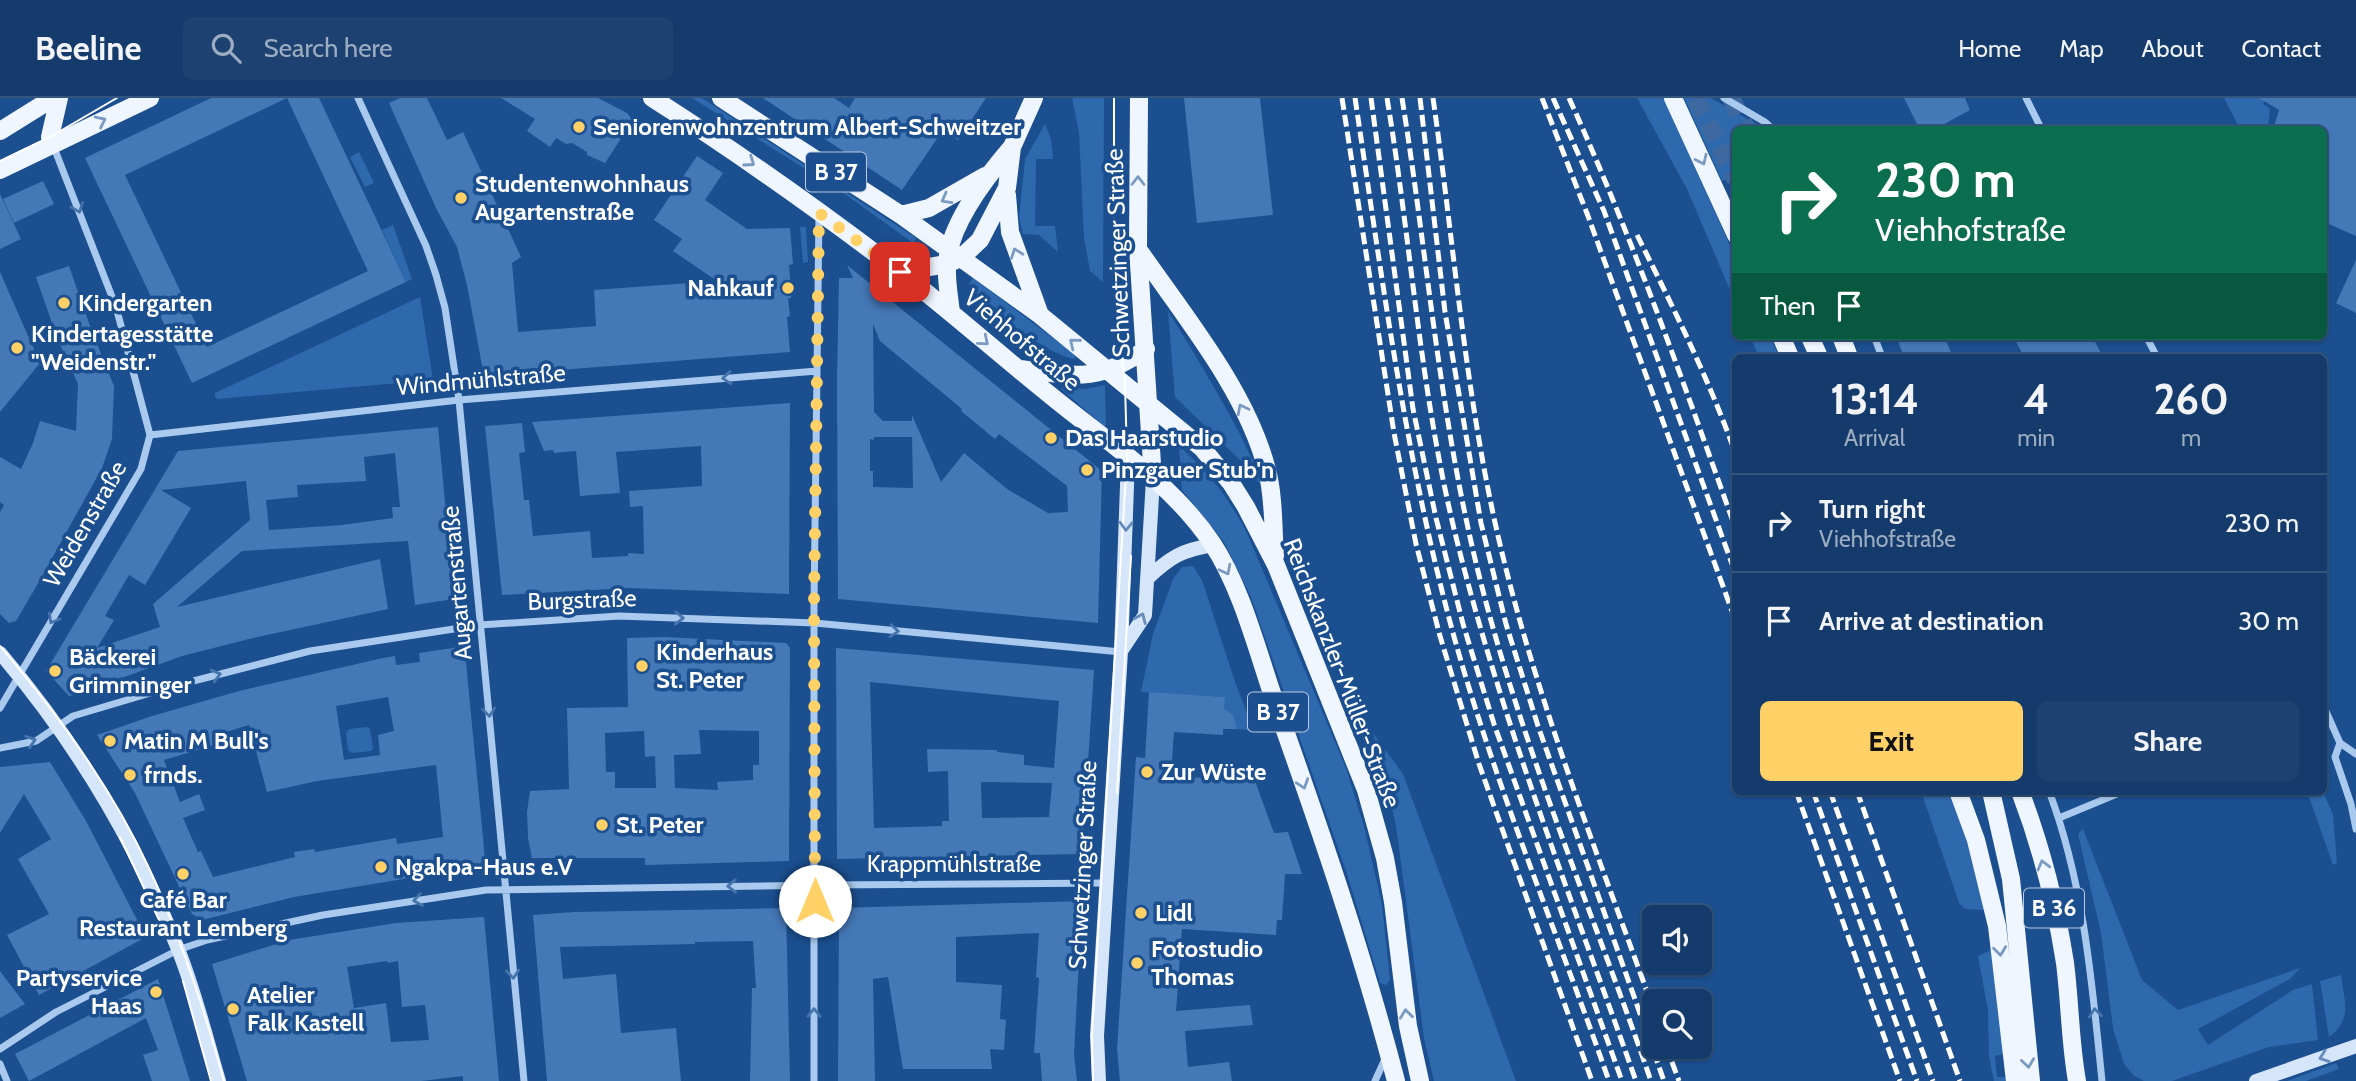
<!DOCTYPE html>
<meta charset="utf-8">
<style>
body{margin:0;font-family:Cabin,sans-serif;background:#1d4271;color:#f1f3f6;height:100vh;display:flex;flex-direction:column;font-size:26px;white-space:nowrap}
*{box-sizing:border-box;margin:0}
p{font-size:23px;color:#9dadc1}
.icon{flex:none;width:38px;height:38px;fill:none;stroke:currentColor;stroke-width:2;stroke-linecap:round;stroke-linejoin:round}
.map{position:relative;flex:1;overflow:hidden}
.drawer{position:absolute;left:1732px;top:256px;width:595px;height:441px;display:flex;flex-direction:column;background:#143b6b;border-radius:10px;box-shadow:0 2px 5px #0004,0 0 0 2px #33557e}
.drawer>*{flex:none}
.guide{position:absolute;left:1732px;top:28px;width:595px;height:214px;border-radius:10px;box-shadow:0 2px 5px #0004,0 0 0 2px #33557e;background:#0b6e4f;color:#fff;overflow:hidden}
.fabs{position:absolute;left:1642px;top:807px;display:grid;gap:14px}
.fabs a{display:grid;place-items:center;width:70px;height:70px;border-radius:10px;background:#143b6b;box-shadow:0 2px 5px #0004,0 0 0 2px #33557e;font-size:35px}
.pin{position:absolute;display:grid;place-items:center;width:60px;height:60px;color:#fff;margin:-30px;border-radius:14px;box-shadow:0 4px 10px #0006}
.me{position:absolute;width:77px;margin:-38px;rotate:0deg;stroke-linejoin:round;filter:drop-shadow(0 0 5px #0008)}
.turn{display:flex;align-items:center;gap:24px;height:147px;padding:0 28px;font-size:32px}
.turn .icon{width:91px;height:91px;stroke-width:2.5}
.turn b{display:block;font-size:49px;line-height:60px}
.then{display:flex;align-items:center;height:66px;padding:0 28px;background:#0003;gap:14px;font-size:26px}
.eta{display:flex;justify-content:space-evenly;align-items:center;height:119px;text-align:center}
.eta b{font-size:42px;font-weight:700;line-height:49px}
.primary-button{display:flex;gap:14px;margin-top:auto;padding:14px 28px}
.primary-button a{flex:1;height:80px;border-radius:10px;background:#ffd166;color:#111;font-size:28px;font-weight:700;line-height:80px;text-align:center}
.primary-button a+a{background:#1d4271;color:#f1f3f6}
ul{padding:0;list-style:none}
li{display:flex;align-items:center;gap:21px;height:98px;padding:0 28px;border-top:2px solid #33557e}
li div{flex:1}
li b{display:block;font-size:26px}
li em{font-style:normal}
header{display:flex;align-items:center;gap:42px;box-sizing:border-box;height:98px;padding:0 35px;background:#143b6b;border-bottom:2px solid #33557e}
header strong{font-size:33px}
nav{display:flex;gap:38px;margin-inline-start:auto;font-size:24px}
.search{width:490px;height:63px;background:#1d4271;display:flex;align-items:center;gap:18px;box-sizing:border-box;padding:0 24px;border-radius:10px;color:#9dadc1;font-size:26px}
.map>svg:first-child{display:block}
.green{fill:#2e69ad}
.building{fill:#4478b7;fill-rule:evenodd}
.lines{fill:none;stroke-linecap:round;stroke-linejoin:round}
.primary-tunnel{stroke:#3d69a0;stroke-width:18;stroke-dasharray:18 9;stroke-linecap:butt}
.street{stroke:#a9c9ee;stroke-width:7}
.secondary{stroke:#d6e6fa;stroke-width:14}
.primary{stroke:#f0f6ff;stroke-width:18}
.tram{stroke:#fff;stroke-width:2}
.rail{stroke:#fff;stroke-width:5;stroke-dasharray:12 5;stroke-linecap:butt}
.oneway{stroke:#7b9ac1}
.oneway2{stroke:#4674ac}
.oneway3{stroke:#668bba}
.route{stroke:#ffd166;stroke-width:12;stroke-dasharray:0 21.6}
.poi-dot{fill:#ffd166;stroke:#1b4f8f;stroke-width:2.5}
.labels{text-anchor:middle;stroke-width:7;stroke-linejoin:round;paint-order:stroke}
.shield{fill:#1b4f8f;stroke:#bbcadd;stroke-width:2}
.shield-label{font-size:23px;font-weight:bold;fill:#fff}
.poi-label{font-size:24px;font-weight:bold;fill:#fff;stroke:#1b4f8f;text-anchor:start}
.street-label{font-size:24px;fill:#fff;stroke:#1b4f8f}
</style>
<header>
<strong>Beeline</strong>
<div class="search"><svg class="icon" aria-label="search" viewBox="0 0 24 24"><circle cx="10" cy="10" r="6"/><path d="M15 15l6 6"/></svg>Search here</div>
<nav><a>Home</a><a>Map</a><a>About</a><a>Contact</a></nav>
</header>
<div class="map">
<svg width="2356" height="983" viewBox="0 0 2356 983">
<rect width="100%" height="100%" fill="#1b4f8f"/>
<path class="green" d="M692 0H702L916 140 913 145 842 94Z
M1072 0H1104L1103 184 1090 173 1084 140 1079 35Z
M1637 0H1664L1736 161V206L1687 91Z
M1684 0H1711L1765 31 1736 32V77L1722 83Z
M2224 0H2266L2263 6 2270 11 2268 31H2240Z
M1045 26 1051 41 1053 61H1036L1035 128H1055L1058 154 1039 137 1023 136 1019 120 1025 61Z
M359 54 374 85 365 89 350 59Z
M393 127 412 181 406 184 382 132Z
M800 129H806L808 164 803 165Z
M973 180 1073 255 1076 260 1073 261C1043 254 987 210 969 186Z
M420 199 433 282 217 301 215 298V295Z
M1168 213C1202 268 1236 323 1262 383L1261 387 1247 369 1175 299Z
M1750 238H1770L1779 259H1759Z
M1105 287 1106 327 1104 328 1061 291 1064 289 1085 291Z
M1179 348C1210 375 1228 399 1247 435L1346 670 1365 732 1382 807 1390 882 1386 887 1380 885 1348 779 1251 499 1224 444 1182 392Z
M1193 468 1202 482 1235 584 1254 633 1237 631 1233 616 1224 611V599L1141 594 1153 536 1173 481 1182 469Z
M367 629 370 631 373 651 371 653 352 655 348 652 346 635 349 631Z
M1373 635 1403 676 1516 983H1434L1424 940 1396 727Z
M1921 693H1950L1978 773 1985 812 1965 811 1959 805Z
M2307 693H2323L2333 717 2337 765 2333 767Z
M2083 731 2142 882 2178 912 2300 870 2290 881 2198 931 2208 947 2293 892 2312 886 2318 942 2269 949 2172 983H2144L2134 978 2124 966 2113 930 2101 835 2078 736Z
M1995 850 2004 956 1995 958 1997 979H2008L2009 983H1994L1989 959 1988 912 1978 858Z
M2341 877C2344 902 2353 922 2329 939L2320 883Z
M2336 965 2339 971 2306 983H2287Z"/>
<path class="building" d="M211 0H319L406 184 192 285 85 60ZM287 0 368 173 207 249 125 77Z
M400 0H427L447 42 463 34 521 159 512 165 518 234 596 228 594 192 717 183 673 153 682 141 654 122 697 58 723 75 705 102 747 131 790 130 793 166 789 167 791 193V200H788L790 218 787 219 790 254 484 278 467 187 457 149 436 110 389 5Z
M501 0H598L627 15 633 22 605 65 587 57V54L572 45 566 46 556 40 550 49 527 33 535 21Z
M763 0H834L849 10 855 0H986L958 42 943 32 902 92Z
M1184 0H1260L1273 117 1197 125Z
M1904 0H1965L1970 12 1933 32H1920Z
M2259 0H2356V138L2324 124V32H2273L2279 12Z
M43 83 54 106 14 125 3 101Z
M0 96 21 141 0 151Z
M2356 162V215L2336 205Z
M847 167 1102 373 1098 525 838 501 837 282 839 180H853ZM873 226 880 243 962 311 961 313 995 341 999 336 1067 388 1068 414 1048 415 1007 391 964 355 941 384 912 317V323H883L874 314ZM874 339H912L913 390 873 389V373H870V341L874 342Z
M69 168 91 231 114 288 112 341 102 370 40 482 16 523 9 525 0 516V414L4 407 0 404V359L21 371 33 345 40 323 76 333 78 286 58 242 36 179Z
M0 174 40 265 0 314Z
M1896 238H1944L1953 259H1904Z
M2013 238H2092L2103 259H2024Z
M790 305 789 496 629 490 502 497 485 328 522 325 525 354 519 355 524 402H529L533 438 590 433 592 460 628 458V455L644 456 643 408 630 409 629 393 702 388 701 348 616 354 620 395 580 398 576 353 554 355 553 352 544 353 532 324Z
M438 329 454 501 415 507 408 443 242 453 177 509 380 461 388 511 253 540 182 558 75 597 69 598 46 573 178 353ZM395 355 400 409H392L393 420 342 427 269 432 266 402 298 399 297 387 366 383 364 359ZM246 383 250 422 153 506 160 529 97 550 114 522 105 518 129 477 145 487 191 410 161 392Z
M664 539 786 545 790 550 789 763 645 767V760H532L528 740 527 714 530 693 569 691 567 610 628 609 627 540ZM699 632 759 633V667H753V682L717 684 718 692 675 690 674 657 701 656ZM644 633 645 659 655 658 656 690H615V674H606L605 635Z
M459 549 465 554 486 771 440 775 294 799 202 822 192 816 135 695 97 637 152 618 239 593 383 560 395 558 396 567 420 564 419 555ZM388 599 394 633 378 637 380 657 344 662 336 608ZM249 627 267 694 317 683 436 667 443 739 397 746 396 740 315 754 314 751 294 754 295 759 213 779 201 753 198 754 183 720 205 712 199 696 180 704 164 662 214 647 213 638Z
M836 550 1094 572 1082 756 837 761ZM870 584 1059 603 1054 670 1024 667V657L997 654V652L927 651 928 674 948 673 949 723H942V728L874 730ZM981 684 1052 685 1049 719 982 720Z
M1149 594 1225 599 1224 611 1233 616 1237 631H1223V637L1174 634 1171 678 1255 683 1274 735 1288 734 1302 776H1285L1282 822H1277L1276 837 1182 831 1176 913 1250 907 1253 927 1185 933 1188 969 1229 964 1232 983H1120L1117 951 1136 659 1145 660Z
M50 664 86 723 146 839 39 897 7 837 49 816 18 761 51 741 24 696 0 735V669Z
M1082 803 1074 957 1077 983H1042L1040 955H1034L1039 880 1036 879 1039 835 956 839V884L1002 887 1000 921 1006 922 1004 952 990 951 992 971H903L888 879 873 881 875 983H838L839 810Z
M786 810 790 983H750L752 890H756L753 843 695 844V846L560 849 563 881 616 876 621 935 676 930 681 983H547L533 817 574 814Z
M484 819 499 983H463V978L422 983H247L212 866 289 842 396 825ZM387 863 388 865 398 863 402 909 425 907 429 942 391 944 386 905 354 910 347 869Z
M0 873 25 906 0 920Z
M158 881 190 983H152L143 957 158 952 146 920 29 983 15 956Z"/>
<g class="lines">
<path class="primary-tunnel" d="M1696 0 1736 82
M1731 0 1747 32"/>
<path class="street" d="M358 0 426 148 436 177 445 210 459 302 524 983
M1724 0 1765 24 1774 32
M2026 0 2042 32
M1874 238 1882 259
M2146 238 2157 259
M150 337 459 302 817 273
M2324 609 2340 645 2356 656
M0 610 141 371 150 337 116 209 53 47
M2340 645 2335 659 2351 706 2356 731
M0 650 36 643 73 618 174 588 310 553 480 527 619 518 815 525 1121 554
M2049 693C2084 786 2092 885 2102 983
M2059 720 2124 693
M0 951 56 914 178 852 207 842 323 817 486 792 826 787 1106 785
M0 966 7 983
M814 983V507L819 116
M1375 983 1385 961"/>
<path class="secondary" d="M1147 481C1170 459 1182 452 1213 447
M1121 553 1145 517 1153 381
M0 555C75 643 135 743 178 851 195 893 206 939 219 983
M1099 983 1097 938 1121 554 1128 360
M2256 983 2356 948"/>
<path class="primary" d="M652 0C737 54 820 113 900 174 952 214 1000 257 1050 297 1106 343 1172 385 1212 445 1242 490 1258 556 1276 607 1320 731 1363 856 1396 983
M721 0 901 117 1040 217 1202 350 1231 385 1246 409 1276 467 1366 692 1385 760 1393 804 1408 928 1420 983
M1139 0 1138 151 1153 381
M1673 0 1736 137
M0 33 53 0
M52 47 50 39 59 0
M0 72 150 0
M1007 97 1010 134 1040 217
M901 117 929 110 985 78
M1138 151C1184 218 1247 293 1267 372 1274 399 1273 430 1275 458
M899 174 947 166 962 159 980 142 1007 90 1012 49 1034 0
M951 214C949 199 946 182 947 166 949 126 987 78 1012 49
M1781 238 1790 259
M1841 238 1849 259
M1811 241 1819 259
M1020 271C1074 278 1098 285 1146 251
M1958 693 1976 742 1997 828 2015 983
M1991 693 2011 781 2031 983
M2020 693C2041 748 2056 807 2065 865 2070 904 2070 944 2077 983"/>
<path class="tram" d="M0 63 50 39 117 0
M0 548C57 615 111 688 148 768 180 837 204 910 224 983
M1117 695 1131 458
M120 739 160 824
M183 883 211 983
M1093 983 1092 936 1127 359 1125 286 1116 211 1114 167V0"/>
<path class="rail" d="M1342 0 1394 335 1416 446 1440 538 1479 666 1592 983
M1355 0C1382 179 1405 359 1453 535 1495 687 1557 834 1609 983
M1371 0 1413 311 1436 420 1463 526 1494 626 1622 983
M1387 0C1411 144 1420 292 1455 435 1501 622 1572 802 1636 983
M1402 0C1425 143 1437 288 1468 430 1509 620 1588 800 1651 983
M1420 0 1445 214 1481 425 1506 526 1538 628 1664 983
M1433 0C1453 140 1464 281 1494 420 1531 589 1596 751 1654 913
M1542 0 1588 118 1736 524
M1553 0 1604 113 1736 477
M1569 0C1633 141 1684 286 1736 432
M1637 137C1673 209 1709 281 1736 357
M1796 693 1900 983
M1813 693 1917 983
M1830 693 1933 983
M1857 693 1960 983
M1666 948 1679 983"/>
</g>
<defs><path id="oneway-chevron" d="M-2-3.5L2.5 0L-2 3.5" fill="none" stroke-width="1.6" stroke-linecap="round" stroke-linejoin="round" transform="scale(1.75)"/></defs>
<g class="oneway">
<use href="#oneway-chevron" transform="translate(101 23) rotate(-26)"/>
<use href="#oneway-chevron" transform="translate(1702 62) rotate(65)"/>
<use href="#oneway-chevron" transform="translate(750 64) rotate(35)"/>
<use href="#oneway-chevron" transform="translate(1138 83) rotate(-90)"/>
<use href="#oneway-chevron" transform="translate(946 101) rotate(151)"/>
<use href="#oneway-chevron" transform="translate(1016 155) rotate(-110)"/>
<use href="#oneway-chevron" transform="translate(984 243) rotate(40)"/>
<use href="#oneway-chevron" transform="translate(1074 245) rotate(-141)"/>
<use href="#oneway-chevron" transform="translate(1242 311) rotate(-117)"/>
<use href="#oneway-chevron" transform="translate(1226 472) rotate(63)"/>
<use href="#oneway-chevron" transform="translate(1303 686) rotate(71)"/>
<use href="#oneway-chevron" transform="translate(2043 767) rotate(-105)"/>
<use href="#oneway-chevron" transform="translate(2000 853) rotate(83)"/>
<use href="#oneway-chevron" transform="translate(1406 916) rotate(-97)"/>
<use href="#oneway-chevron" transform="translate(2028 965) rotate(82)"/>
</g>
<g class="oneway2">
<use href="#oneway-chevron" transform="translate(78 110) rotate(69)"/>
<use href="#oneway-chevron" transform="translate(727 280) rotate(175)"/>
<use href="#oneway-chevron" transform="translate(679 520) rotate(2)"/>
<use href="#oneway-chevron" transform="translate(53 521) rotate(120)"/>
<use href="#oneway-chevron" transform="translate(894 533) rotate(5)"/>
<use href="#oneway-chevron" transform="translate(216 577) rotate(-15)"/>
<use href="#oneway-chevron" transform="translate(489 614) rotate(84)"/>
<use href="#oneway-chevron" transform="translate(31 643) rotate(-18)"/>
<use href="#oneway-chevron" transform="translate(732 788) rotate(179)"/>
<use href="#oneway-chevron" transform="translate(418 802) rotate(171)"/>
<use href="#oneway-chevron" transform="translate(513 876) rotate(85)"/>
<use href="#oneway-chevron" transform="translate(814 915) rotate(-90)"/>
<use href="#oneway-chevron" transform="translate(2095 915) rotate(-96)"/>
</g>
<g class="oneway3">
<use href="#oneway-chevron" transform="translate(1126 428) rotate(92)"/>
<use href="#oneway-chevron" transform="translate(1141 520) rotate(-67)"/>
<use href="#oneway-chevron" transform="translate(2324 959) rotate(161)"/>
</g>
<g class="lines">
<path class="route" d="M815 803 814 507 819 115 900 174"/>
</g>
<g class="poi-dot">
<circle cx="579" cy="29" r="7"/>
<circle cx="461" cy="100" r="7"/>
<circle cx="788" cy="190" r="7"/>
<circle cx="64" cy="205" r="7"/>
<circle cx="17" cy="250" r="7"/>
<circle cx="1051" cy="340" r="7"/>
<circle cx="1087" cy="372" r="7"/>
<circle cx="642" cy="568" r="7"/>
<circle cx="55" cy="573" r="7"/>
<circle cx="110" cy="643" r="7"/>
<circle cx="1147" cy="674" r="7"/>
<circle cx="130" cy="677" r="7"/>
<circle cx="602" cy="727" r="7"/>
<circle cx="381" cy="769" r="7"/>
<circle cx="183" cy="776" r="7"/>
<circle cx="1141" cy="815" r="7"/>
<circle cx="1137" cy="865" r="7"/>
<circle cx="156" cy="894" r="7"/>
<circle cx="233" cy="911" r="7"/>
</g>
<g class="labels">
<g class="shield">
<rect x="806" y="54.5" width="60" height="39" rx="5"/>
<rect x="1248" y="594.5" width="60" height="39" rx="5"/>
<rect x="2024" y="790.5" width="60" height="39" rx="5"/>
</g>
<g class="shield-label">
<text x="836" y="82">B 37</text>
<text x="1278" y="622">B 37</text>
<text x="2054" y="818">B 36</text>
</g>
<g class="poi-label">
<text x="593" y="37">Seniorenwohnzentrum Albert-Schweitzer</text>
<text x="475" y="94">Studentenwohnhaus<tspan x="475" dy="28">Augartenstraße</tspan></text>
<text x="774" y="198" text-anchor="end">Nahkauf</text>
<text x="78" y="213">Kindergarten</text>
<text x="31" y="244">Kindertagesstätte<tspan x="31" dy="28">"Weidenstr."</tspan></text>
<text x="1065" y="348">Das Haarstudio</text>
<text x="1101" y="380">Pinzgauer Stub'n</text>
<text x="656" y="562">Kinderhaus<tspan x="656" dy="28">St. Peter</tspan></text>
<text x="69" y="567">Bäckerei<tspan x="69" dy="28">Grimminger</tspan></text>
<text x="124" y="651">Matin M Bull's</text>
<text x="1161" y="682">Zur Wüste</text>
<text x="144" y="685">frnds.</text>
<text x="616" y="735">St. Peter</text>
<text x="395" y="777">Ngakpa-Haus e.V</text>
<text x="183" y="810" text-anchor="middle">Café Bar<tspan x="183" dy="28">Restaurant Lemberg</tspan></text>
<text x="1155" y="823">Lidl</text>
<text x="1151" y="859">Fotostudio<tspan x="1151" dy="28">Thomas</tspan></text>
<text x="142" y="888" text-anchor="end">Partyservice<tspan x="142" dy="28">Haas</tspan></text>
<text x="247" y="905">Atelier<tspan x="247" dy="28">Falk Kastell</tspan></text>
</g>
<g class="street-label">
<text transform="translate(1118 155) rotate(-92)" y="8">Schwetzinger Straße</text>
<text transform="translate(1022 242) rotate(40)" y="8">Viehhofstraße</text>
<text transform="translate(481 282) rotate(-5)" y="8">Windmühlstraße</text>
<text transform="translate(85 426) rotate(-60)" y="8">Weidenstraße</text>
<text transform="translate(457 485) rotate(-95)" y="8">Augartenstraße</text>
<text transform="translate(582 502) rotate(-2)" y="8">Burgstraße</text>
<text transform="translate(1342 575) rotate(69)" y="8">Reichskanzler-Müller-Straße</text>
<text x="954" y="774">Krappmühlstraße</text>
<text transform="translate(1083 767) rotate(-87)" y="8">Schwetzinger Straße</text>
</g>
</g>
</svg>
<div class="fabs">
<a><svg class="icon" aria-label="sound" viewBox="0 0 24 24"><path d="M4 9h4l5-4v14l-5-4H4zM17 9q2 3 0 6"/></svg></a>
<a><svg class="icon" aria-label="search" viewBox="0 0 24 24"><circle cx="10" cy="10" r="6"/><path d="M15 15l6 6"/></svg></a>
</div>
<div class="pin" style="left:900px;top:174px;background:#d93025"><svg class="icon" aria-label="arrive" viewBox="0 0 24 24"><path d="M6 21V4h12l-3 4 3 4H6"/></svg></div>
<svg class="me" style="left:815px;top:803px" viewBox="-20 -20 40 40"><circle r="19" fill="#fff"/><path d="M0-13L10 11 0 6-10 11z" fill="#ffd166"/></svg>
<div class="guide">
<div class="turn"><svg class="icon" aria-label="right" viewBox="0 0 24 24"><path d="M7 20v-9h11M14 6l5 5-5 5"/></svg><div><b>230 m</b>Viehhofstraße</div></div>
<div class="then">Then<svg class="icon" aria-label="arrive" viewBox="0 0 24 24"><path d="M6 21V4h12l-3 4 3 4H6"/></svg></div>
</div>
<section class="drawer">
<div class="eta">
<div><b>13:14</b><p>Arrival</p></div>
<div><b>4</b><p>min</p></div>
<div><b>260</b><p>m</p></div>
</div>
<ul>
<li><svg class="icon" aria-label="right" viewBox="0 0 24 24"><path d="M7 20v-9h11M14 6l5 5-5 5"/></svg><div><b>Turn right</b><p>Viehhofstraße</p></div><em>230 m</em></li>
<li><svg class="icon" aria-label="arrive" viewBox="0 0 24 24"><path d="M6 21V4h12l-3 4 3 4H6"/></svg><div><b>Arrive at destination</b></div><em>30 m</em></li>
</ul>
<div class="primary-button"><a>Exit</a><a>Share</a></div>
</section>
</div>
